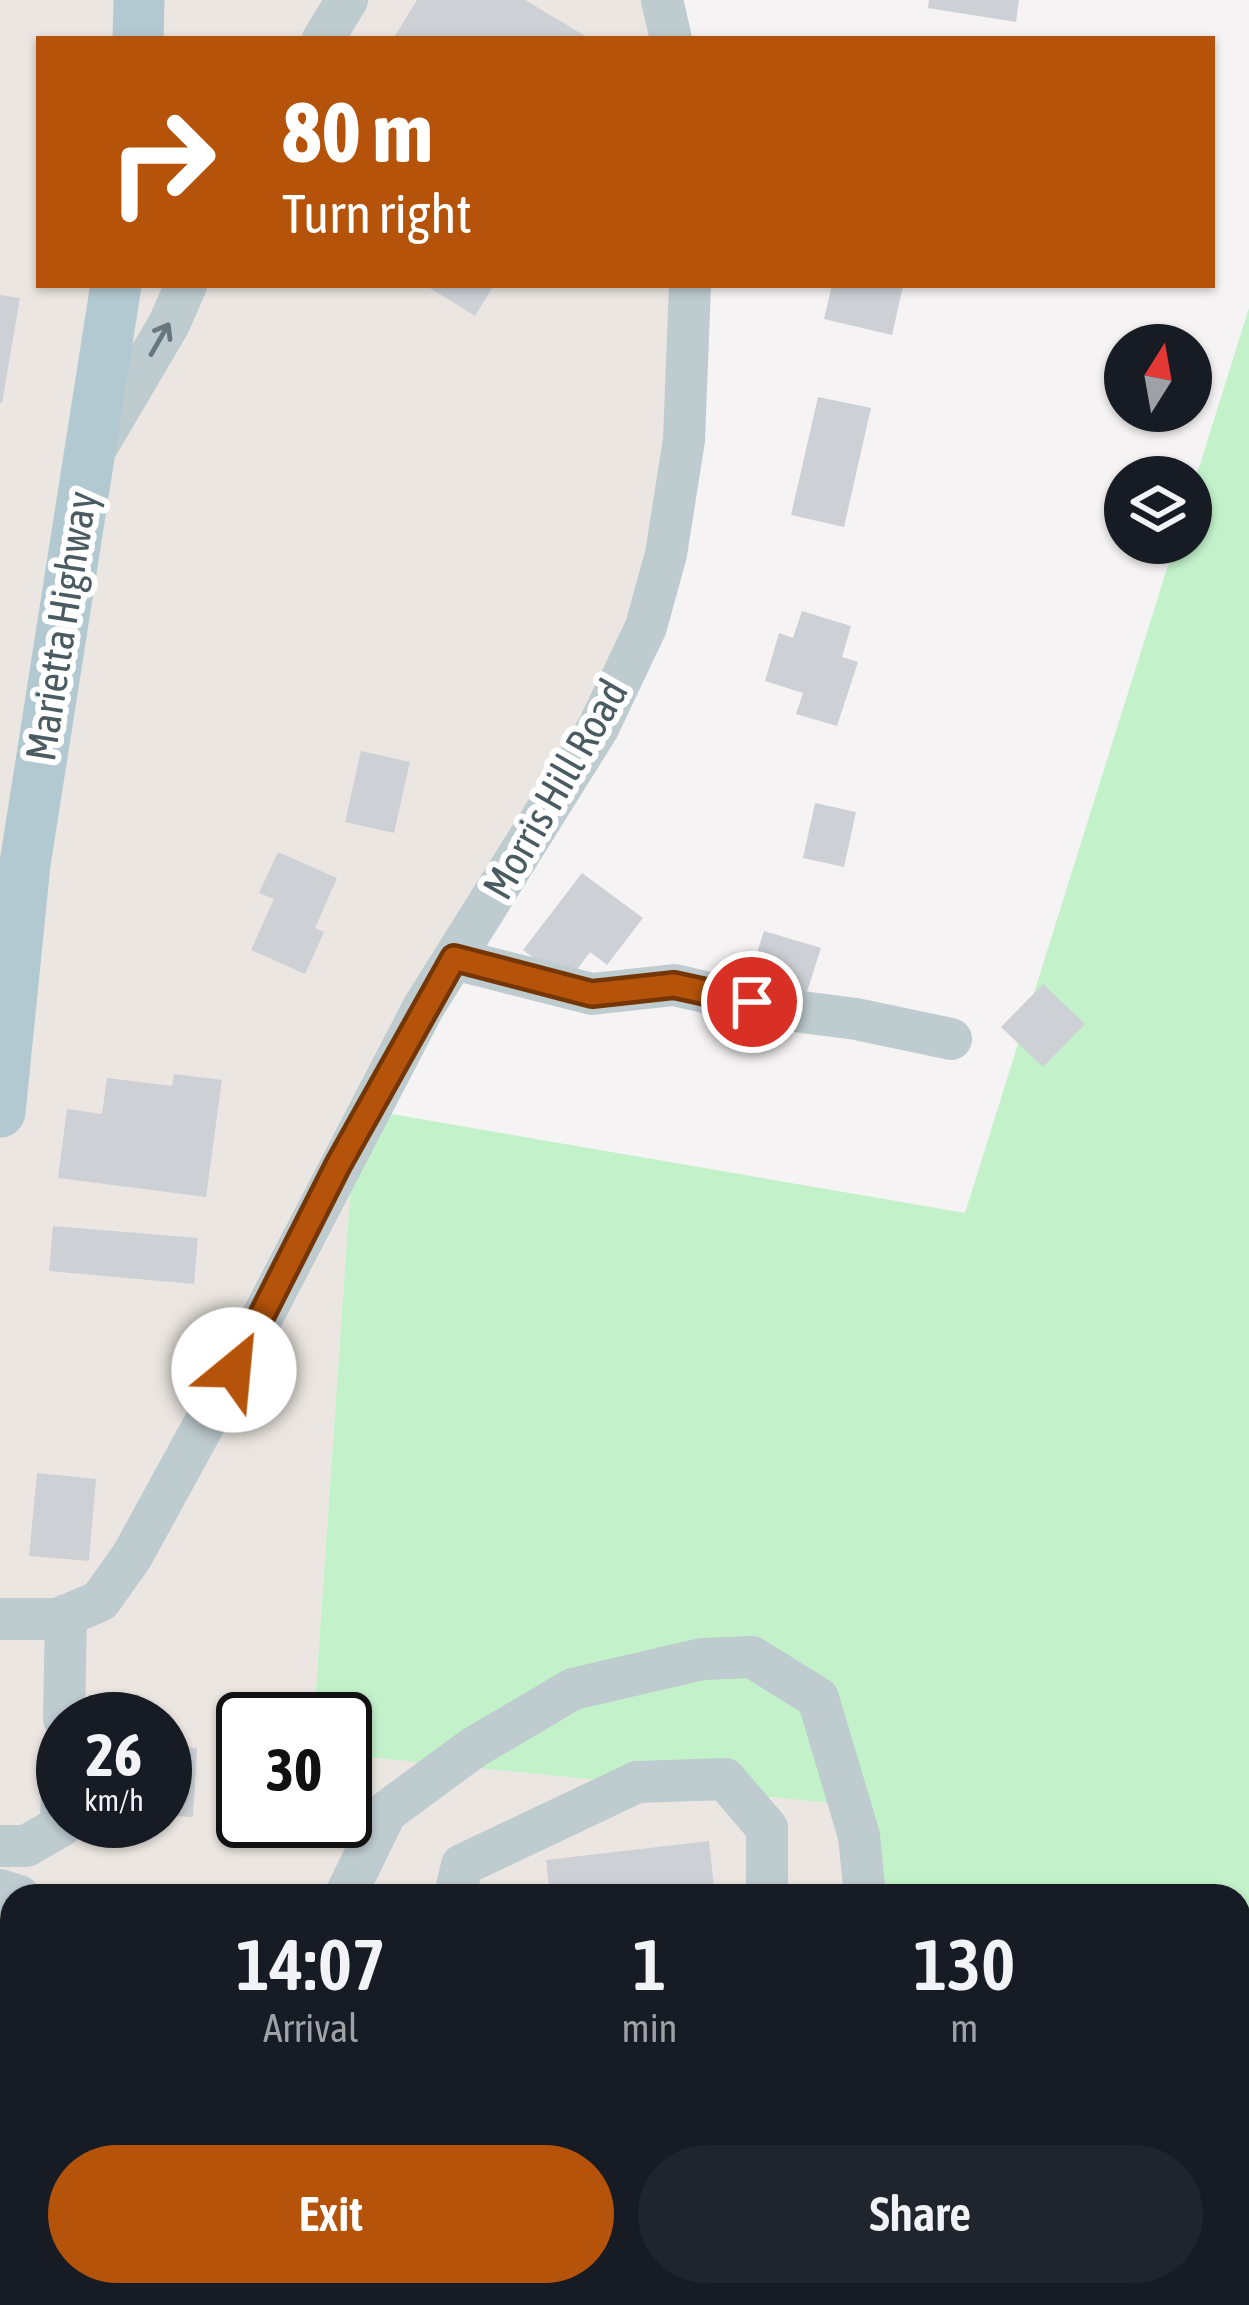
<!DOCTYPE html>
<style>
body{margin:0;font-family:"Asap Condensed",sans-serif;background:#20242c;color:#f1f3f6;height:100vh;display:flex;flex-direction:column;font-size:45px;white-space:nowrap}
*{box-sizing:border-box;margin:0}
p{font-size:39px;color:#9ea1a6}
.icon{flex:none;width:66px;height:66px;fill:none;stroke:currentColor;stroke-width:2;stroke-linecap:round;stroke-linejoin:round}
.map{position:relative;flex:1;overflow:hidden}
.sheet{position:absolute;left:0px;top:1884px;width:1251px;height:423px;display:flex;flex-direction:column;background:#171b24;border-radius:36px 36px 0 0;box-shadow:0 3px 9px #0004}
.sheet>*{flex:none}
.banner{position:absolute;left:36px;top:36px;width:1179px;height:252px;border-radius:0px;box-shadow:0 3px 9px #0004;background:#b45309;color:#fff;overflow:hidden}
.needle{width:78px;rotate:11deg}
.buttons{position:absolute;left:1104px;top:324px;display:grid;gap:24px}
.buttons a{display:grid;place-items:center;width:108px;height:108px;border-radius:50%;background:#171b24;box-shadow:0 3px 9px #0004;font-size:60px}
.speed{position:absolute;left:36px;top:1692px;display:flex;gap:24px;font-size:60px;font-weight:700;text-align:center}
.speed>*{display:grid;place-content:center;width:156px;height:156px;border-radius:50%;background:#171b24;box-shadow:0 3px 9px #0004;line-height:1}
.speed small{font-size:30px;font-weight:400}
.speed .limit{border:6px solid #111;border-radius:18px;background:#fff;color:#111}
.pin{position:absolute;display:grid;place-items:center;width:102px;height:102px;color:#fff;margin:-51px;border:6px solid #fff;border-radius:50%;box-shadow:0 3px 12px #0007}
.me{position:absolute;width:132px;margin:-66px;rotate:28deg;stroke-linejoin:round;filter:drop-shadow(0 0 9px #0008)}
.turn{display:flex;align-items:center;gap:42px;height:252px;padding:0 48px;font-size:54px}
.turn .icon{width:156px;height:156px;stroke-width:2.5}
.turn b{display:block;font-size:84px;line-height:102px}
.eta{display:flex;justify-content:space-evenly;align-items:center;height:204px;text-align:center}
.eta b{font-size:72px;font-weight:600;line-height:84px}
.primary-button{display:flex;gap:24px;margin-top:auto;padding:24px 48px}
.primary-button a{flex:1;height:138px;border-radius:72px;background:#b45309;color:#fff;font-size:48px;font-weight:600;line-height:138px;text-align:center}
.primary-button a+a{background:#20242c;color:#f1f3f6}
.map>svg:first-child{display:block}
.commercial{fill:#ebe6e1;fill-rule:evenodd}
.green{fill:#c3f1ca}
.building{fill:#cdd1d5}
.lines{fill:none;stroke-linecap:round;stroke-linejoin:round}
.minor{stroke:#becbcf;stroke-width:42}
.major{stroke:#b3c9d1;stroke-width:51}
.oneway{stroke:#67777c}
.route-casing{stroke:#753606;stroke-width:30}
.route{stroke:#b45309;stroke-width:21}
.labels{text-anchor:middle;stroke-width:12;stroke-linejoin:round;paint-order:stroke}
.street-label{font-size:42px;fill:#4a5b61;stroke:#fff}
</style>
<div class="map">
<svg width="1249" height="2305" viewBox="0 0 1249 2305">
<rect width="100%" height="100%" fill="#f5f3f3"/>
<path class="commercial" d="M0 0H664L670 39H39V285H695L640 602 502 895 356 1108 314 1719H243V1821H345V1755L862 1806 856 1896H12V2295H827L826 2305H0ZM63 1719H165V1821H63Z"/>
<path class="green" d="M1249 308V2305H826L827 2295H1239V1896H856L862 1806 345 1755V1719H314L356 1108 965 1213 1175 543H1191V493Z"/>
<path class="building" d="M417 0H525L590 39H393Z
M929 0H1019L1016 22 928 8Z
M425 285H494L475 316Z
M832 285 903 286 892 335 824 319Z
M0 295 20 298 2 403H0Z
M818 397 871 408 844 527 791 515Z
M802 611 851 626 842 657 858 662 837 726 796 714 803 693 765 681 779 633 793 638Z
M361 751 410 762 394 833 345 822Z
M815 803 856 812 844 867 803 858Z
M278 852 337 878 315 928 324 932 305 974 251 950 274 899 259 893Z
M582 873 643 918 607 965 590 952 567 983 523 950Z
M764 931 821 948 805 998 748 981Z
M1043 984 1085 1024 1043 1067 1001 1027Z
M174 1074 222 1080 206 1197 58 1178 67 1109 102 1114 107 1078 172 1086Z
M53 1226 198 1238 194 1284 49 1271Z
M37 1473 96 1479 89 1561 29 1556Z
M165 1746 197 1748 193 1817 165 1815Z
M709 1841 715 1896H550L546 1860Z"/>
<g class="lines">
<path class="minor" d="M662 0 671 39
M323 39 347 0
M96 448 169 324 186 285
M454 959 592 994 674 985 779 1009 856 1019 951 1039
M0 1619H58L100 1601 132 1556 254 1333 423 1008 598 728 646 627 666 554 684 440 690 285
M64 1719 66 1615
M0 1846H26L61 1826 63 1750
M0 1890 19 1896
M345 1896 386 1812 473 1748 573 1689 702 1659 752 1657 818 1698 859 1836 865 1896
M455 1896 462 1865 637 1782 725 1779 767 1828V1896
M0 2147 12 2148
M1124 2295 1138 2305"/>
<path class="major" d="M138 39 139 0
M0 1112 25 864 116 285"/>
</g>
<defs><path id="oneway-shaft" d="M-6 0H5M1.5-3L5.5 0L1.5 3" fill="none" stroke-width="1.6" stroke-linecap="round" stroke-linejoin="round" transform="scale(3)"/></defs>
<use class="oneway" href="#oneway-shaft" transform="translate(160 339) rotate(-60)"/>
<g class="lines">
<defs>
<path id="route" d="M234 1370 338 1165 454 958 592 994 674 985 752 1002"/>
</defs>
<use href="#route" class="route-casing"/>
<use href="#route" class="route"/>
</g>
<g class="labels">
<g class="street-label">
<text transform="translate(61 626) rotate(-81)" y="15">Marietta Highway</text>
<text transform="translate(555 789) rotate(-60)" y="15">Morris Hill Road</text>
</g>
</g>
</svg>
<div class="buttons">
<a><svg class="needle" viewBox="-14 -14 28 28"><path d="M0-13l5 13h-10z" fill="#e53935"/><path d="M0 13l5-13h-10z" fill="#9ea1a6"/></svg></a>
<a><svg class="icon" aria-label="layers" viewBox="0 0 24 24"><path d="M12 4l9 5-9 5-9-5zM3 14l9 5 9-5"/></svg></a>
</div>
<div class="speed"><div>26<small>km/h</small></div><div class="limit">30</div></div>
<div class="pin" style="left:752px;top:1002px;background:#d93025"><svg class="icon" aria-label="arrive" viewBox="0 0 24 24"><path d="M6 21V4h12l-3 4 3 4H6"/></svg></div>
<svg class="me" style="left:234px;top:1370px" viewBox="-20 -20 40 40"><circle r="19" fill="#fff"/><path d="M0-13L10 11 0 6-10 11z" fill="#b45309"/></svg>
<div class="banner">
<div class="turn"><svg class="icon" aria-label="right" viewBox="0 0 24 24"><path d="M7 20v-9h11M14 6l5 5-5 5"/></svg><div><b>80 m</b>Turn right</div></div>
</div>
<section class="sheet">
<div class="eta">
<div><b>14:07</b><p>Arrival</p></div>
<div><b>1</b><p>min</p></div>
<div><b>130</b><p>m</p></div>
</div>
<div class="primary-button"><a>Exit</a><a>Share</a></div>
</section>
</div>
